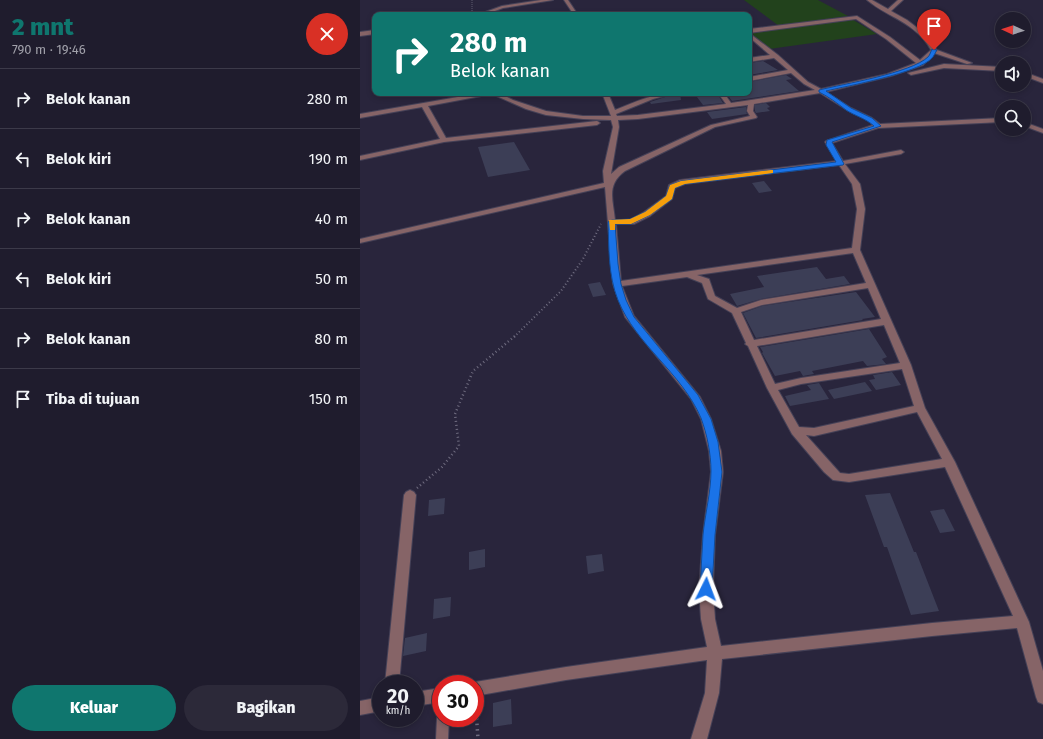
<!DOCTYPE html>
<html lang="id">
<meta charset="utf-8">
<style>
body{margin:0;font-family:"Fira Sans",sans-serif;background:#2c2939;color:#f1f3f6;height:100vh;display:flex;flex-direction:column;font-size:15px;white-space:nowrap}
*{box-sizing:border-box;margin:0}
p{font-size:13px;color:#a1a1aa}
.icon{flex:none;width:22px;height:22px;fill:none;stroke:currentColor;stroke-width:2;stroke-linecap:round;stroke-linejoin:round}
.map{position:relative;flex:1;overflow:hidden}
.drawer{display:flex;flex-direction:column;background:#1f1c2d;width:360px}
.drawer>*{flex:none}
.hud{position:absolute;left:12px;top:12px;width:380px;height:84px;border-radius:8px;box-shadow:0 2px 6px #0003,0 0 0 1px #3c3a49;background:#0f766e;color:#fff;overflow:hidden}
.needle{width:26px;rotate:273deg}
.tools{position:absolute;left:635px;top:12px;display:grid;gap:8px}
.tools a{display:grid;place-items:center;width:36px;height:36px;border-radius:50%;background:#1f1c2d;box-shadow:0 2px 6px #0003,0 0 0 1px #3c3a49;font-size:20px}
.speed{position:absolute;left:12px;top:675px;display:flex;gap:8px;font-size:20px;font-weight:700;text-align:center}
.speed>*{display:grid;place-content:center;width:52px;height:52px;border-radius:50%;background:#1f1c2d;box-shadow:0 2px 6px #0003,0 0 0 1px #3c3a49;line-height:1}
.speed small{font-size:10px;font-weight:400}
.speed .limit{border:6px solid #d22;background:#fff;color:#111}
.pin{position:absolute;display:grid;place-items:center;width:34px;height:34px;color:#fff;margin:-41px -17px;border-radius:50% 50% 50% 0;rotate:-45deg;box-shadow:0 0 4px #0007}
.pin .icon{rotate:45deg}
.me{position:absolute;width:44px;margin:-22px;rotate:3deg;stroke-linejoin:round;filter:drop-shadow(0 0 3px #0008)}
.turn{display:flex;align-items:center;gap:14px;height:84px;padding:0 12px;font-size:18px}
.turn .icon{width:52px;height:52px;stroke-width:2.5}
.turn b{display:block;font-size:28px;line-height:34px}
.round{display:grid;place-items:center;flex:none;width:42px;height:42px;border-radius:21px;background:#2c2939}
.headline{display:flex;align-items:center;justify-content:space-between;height:68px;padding:0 12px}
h1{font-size:24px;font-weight:800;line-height:30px;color:#0f766e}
.cta{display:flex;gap:8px;margin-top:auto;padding:8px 12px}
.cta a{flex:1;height:46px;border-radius:24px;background:#0f766e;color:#fff;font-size:16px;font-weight:800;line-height:46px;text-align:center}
.cta a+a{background:#2c2939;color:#f1f3f6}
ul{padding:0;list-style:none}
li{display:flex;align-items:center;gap:12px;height:60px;padding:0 12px;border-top:1px solid #3c3a49}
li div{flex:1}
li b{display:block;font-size:15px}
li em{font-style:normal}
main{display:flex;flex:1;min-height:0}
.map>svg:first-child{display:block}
.green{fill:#22421c}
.building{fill:#3c3e56}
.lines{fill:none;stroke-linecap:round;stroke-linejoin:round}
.service-casing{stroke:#454157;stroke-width:2}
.minor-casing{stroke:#454157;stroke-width:2}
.path-far3{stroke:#706d80;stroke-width:1.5;stroke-dasharray:0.5 1.5;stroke-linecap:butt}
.path-far2{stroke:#706d80;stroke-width:2;stroke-dasharray:1 2.5;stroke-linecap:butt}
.path-far1{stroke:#706d80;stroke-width:2.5;stroke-dasharray:1 3;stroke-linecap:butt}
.path{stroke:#706d80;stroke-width:3.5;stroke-dasharray:1.5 4;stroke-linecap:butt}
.service{fill:#866467;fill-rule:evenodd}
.minor{fill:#866467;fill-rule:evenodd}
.route{fill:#1a73e8;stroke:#114b97}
.slow{fill:#f59e0b}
</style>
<main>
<section class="drawer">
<div class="headline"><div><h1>2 mnt</h1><p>790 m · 19:46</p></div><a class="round" style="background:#d93025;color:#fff"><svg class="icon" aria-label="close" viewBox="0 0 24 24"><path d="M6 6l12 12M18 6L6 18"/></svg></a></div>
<ul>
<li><svg class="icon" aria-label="right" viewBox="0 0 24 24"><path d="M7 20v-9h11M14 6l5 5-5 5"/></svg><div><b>Belok kanan</b></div><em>280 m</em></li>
<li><svg class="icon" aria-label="left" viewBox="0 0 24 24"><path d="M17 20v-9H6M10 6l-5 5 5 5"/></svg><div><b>Belok kiri</b></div><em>190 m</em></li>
<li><svg class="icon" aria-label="right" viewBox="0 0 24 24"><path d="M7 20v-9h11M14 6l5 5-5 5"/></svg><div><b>Belok kanan</b></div><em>40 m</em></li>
<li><svg class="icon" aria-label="left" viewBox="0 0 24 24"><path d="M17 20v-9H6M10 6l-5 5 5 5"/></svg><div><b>Belok kiri</b></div><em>50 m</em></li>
<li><svg class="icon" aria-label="right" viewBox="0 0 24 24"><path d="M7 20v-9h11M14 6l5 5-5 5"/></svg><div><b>Belok kanan</b></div><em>80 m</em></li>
<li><svg class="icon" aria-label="arrive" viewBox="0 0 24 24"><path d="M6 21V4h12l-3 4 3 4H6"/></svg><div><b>Tiba di tujuan</b></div><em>150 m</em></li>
</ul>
<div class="cta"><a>Keluar</a><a>Bagikan</a></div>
</section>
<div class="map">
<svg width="683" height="739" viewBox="0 0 683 739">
<rect width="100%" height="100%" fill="#29253c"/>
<path class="green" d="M384 0H458L488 16 419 26Z
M490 18 517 34 409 49 389 32Z"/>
<path class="building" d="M403 61 418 70 389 75V63Z
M426 75 432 79 426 80 439 91 372 101 366 93H368L371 96 389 95V82Z
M317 93H320L321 100 291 104 290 102Z
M334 93H357L363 103 343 105Z
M406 103 410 107 407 108 410 111 396 113 395 111V105Z
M386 107V111L387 114 352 119 347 112Z
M154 142 170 170 128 177 118 147Z
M404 181 412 191 399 193 392 183Z
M457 267 466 279 484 276 490 284 401 299 377 306 370 294 404 287 397 276Z
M240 282 246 295 233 297 228 284Z
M496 292 515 317 502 319 503 320 396 338 383 313 402 306Z
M509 329 527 357 522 359 526 364 507 366 503 361 452 371 454 374 443 376 440 371 415 376 402 353 403 352 400 347Z
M532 372 541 385 516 390 509 380 515 379 513 375Z
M505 382 512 391 474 399 468 390Z
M459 383 469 399 430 406 425 396 451 390 447 385Z
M530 493 554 552H556L579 611 551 615 527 547H524L505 495Z
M85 498 84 514 68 516 69 500Z
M584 509 595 531 580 533 570 511Z
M125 549V567L109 570V552Z
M242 554 244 571 228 574 226 556Z
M91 597 90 616 73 619 74 599Z
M67 633 66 651 43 656 45 638Z
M151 699 152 724 133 727V703Z"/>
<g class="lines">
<defs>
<path id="service" d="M81 713V718H89L88 739H76L77 718 79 714Z"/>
<path id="minor" d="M181 0H193L143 8 124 15H117L142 6Z
M204 0H208L218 15H214Z
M507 0H512L528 9 538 0H543L531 11 547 20 564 33 577 50 612 63 607 64 574 53 563 65 531 76 466 92 491 108 512 118 520 124 642 118V122L518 128 472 143 483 161 541 150 544 152 541 154 485 164 500 184 505 209 500 250 551 365 565 408 595 462 669 622 683 671V704L678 702 676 697 657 628 572 636 362 659 359 693 347 739H331L345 693 347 660 206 680 115 696V684H110L115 682 206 667 347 647 341 619 339 589 343 535 351 472 349 451 341 419 331 399 265 317 253 284 245 187 0 243V239L244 183 243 171 253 127 251 120 223 119 186 115 166 109 132 94 68 106 86 138 237 121 240 123 237 125 84 142 0 160V156L80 139 62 107 0 118V114L121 93H139L153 100 186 111 223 116H251L242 93H248L255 110C275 102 294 93 316 93L293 99 256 114 257 116 278 115 366 104 358 93H364L371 103 455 90 444 84 431 73 389 81V77L428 70 414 58 389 62V58L410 55 389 37V29L497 16 530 37 560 60 571 50C554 21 530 19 507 0ZM496 19 526 39 556 63 527 74 461 89 448 82 418 55 389 33ZM460 93 487 110 508 120 513 125 466 141 465 142 477 161 320 180 309 185 306 196 284 212 270 220H255C253 199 246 185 265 171L355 127 396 118 397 117 393 111 394 104ZM388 105 387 111 390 116 351 125 259 167 251 174 259 127 258 120 278 119ZM479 165 492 184 497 209 492 248 261 281 256 224H274L290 216 312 199 315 188 325 184ZM493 253 506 283 401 300 377 308 355 296 349 279 337 275ZM327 277 342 283 348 299 372 313 386 343 385 344 388 346 407 388 432 434 464 472 473 480 489 482 585 467 653 616 572 623 361 646 355 619 353 589 355 535 363 472 361 451 351 419 340 397 274 316 262 286ZM508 288 521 319 394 340 381 312 402 305ZM524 325 540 363 441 378 415 384 397 346ZM542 369 554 406 454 428 439 427 418 390 441 384ZM557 412 582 459 489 474 480 473 446 435 454 436Z
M15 30V34L0 36V32Z
M584 64 642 67V71L584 68 551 75 548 73Z
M664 72 683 79V83L664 76Z
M664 122 683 129V133L664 126Z
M50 490 54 492 56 495 39 684H25L44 495 46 492Z
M81 688V702L55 706V692Z
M21 697V711L0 715V701Z"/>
</defs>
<use href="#service" class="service-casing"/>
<use href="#minor" class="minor-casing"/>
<path class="path-far3" d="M112 0V13"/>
<path class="path-far2" d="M154 337 201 291 223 259 241 224"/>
<path class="path-far1" d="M57 488 82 467 99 446 95 414 113 371 155 336"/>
<path class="path" d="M118 702 116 710 118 739"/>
<use href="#service" class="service"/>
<use href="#minor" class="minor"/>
</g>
<path class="route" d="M572 49 577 50C575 53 574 56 572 58 559 73 487 86 466 91L491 108 512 118 521 126 472 142 484 164 483 165 325 184 315 188 312 199 290 215 271 224H255L258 264 261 284 266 300 274 317 338 395 351 419 358 442 362 472 355 535 352 589 350 593 346 594 342 593 340 589C341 571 342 553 343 535 345 514 351 492 351 471 351 454 347 434 341 418 322 373 276 345 258 300 248 275 249 248 248 222L252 220 270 219 285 212 306 196 310 185 321 181 476 162 466 145 467 140 514 126C505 118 495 116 486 110 477 103 469 97 459 92V90C483 84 551 73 568 57 570 55 571 51 572 49Z"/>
<path class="slow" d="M411 170H413V173L325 184 315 188 312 199 290 215 271 224H255V230H250L249 220 270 219 285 212 306 196 310 185 321 181Z"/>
</svg>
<div class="tools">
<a><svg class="needle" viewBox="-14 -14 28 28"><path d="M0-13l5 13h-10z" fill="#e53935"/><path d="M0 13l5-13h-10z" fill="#a1a1aa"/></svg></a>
<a><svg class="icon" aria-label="sound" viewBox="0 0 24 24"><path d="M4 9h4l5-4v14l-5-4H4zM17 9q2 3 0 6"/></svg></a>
<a><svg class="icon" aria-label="search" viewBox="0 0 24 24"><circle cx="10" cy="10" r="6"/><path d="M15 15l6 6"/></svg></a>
</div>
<div class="speed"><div>20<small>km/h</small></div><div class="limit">30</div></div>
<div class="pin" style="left:574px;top:50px;background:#d93025"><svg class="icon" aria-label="arrive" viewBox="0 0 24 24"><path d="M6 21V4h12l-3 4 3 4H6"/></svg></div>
<svg class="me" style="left:346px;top:589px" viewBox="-20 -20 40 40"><path d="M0-17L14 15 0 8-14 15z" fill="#1a73e8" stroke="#fff" stroke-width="4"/></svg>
<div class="hud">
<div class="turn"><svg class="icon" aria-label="right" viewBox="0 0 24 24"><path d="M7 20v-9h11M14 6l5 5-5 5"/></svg><div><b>280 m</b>Belok kanan</div></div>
</div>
</div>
</main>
